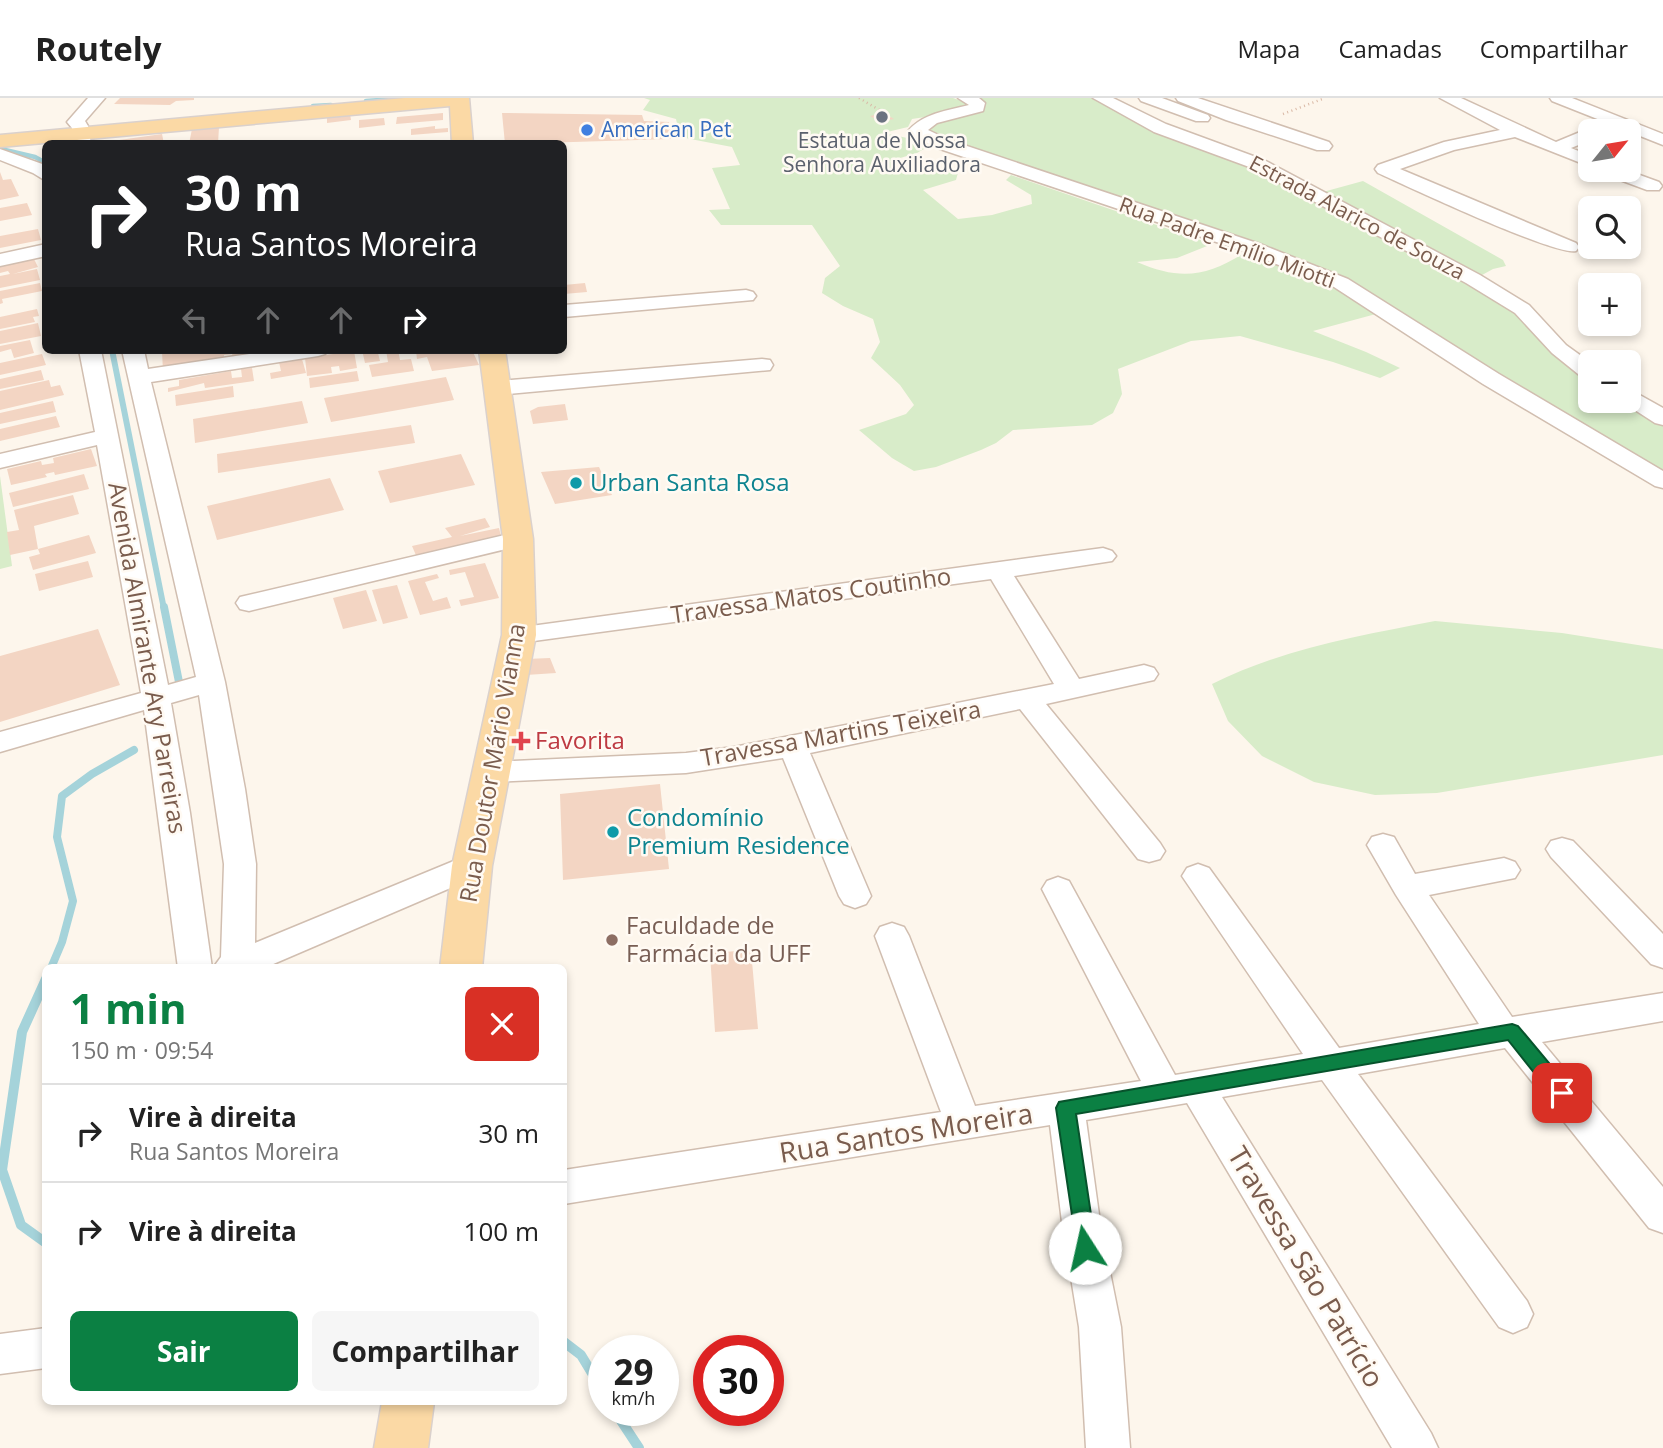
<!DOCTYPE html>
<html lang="pt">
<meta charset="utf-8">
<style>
body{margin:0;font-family:"Open Sans",sans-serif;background:#f6f6f6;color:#222;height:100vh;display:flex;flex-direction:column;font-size:26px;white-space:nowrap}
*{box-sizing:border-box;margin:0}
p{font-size:23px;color:#767676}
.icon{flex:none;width:38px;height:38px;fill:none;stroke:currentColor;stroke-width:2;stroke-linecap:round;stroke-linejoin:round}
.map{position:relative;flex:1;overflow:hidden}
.details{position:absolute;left:42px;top:866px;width:525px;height:441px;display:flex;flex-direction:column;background:#fff;border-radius:10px;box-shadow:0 4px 10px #0003}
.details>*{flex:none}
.banner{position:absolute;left:42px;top:42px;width:525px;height:214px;border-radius:10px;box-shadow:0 4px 10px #0003;background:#202124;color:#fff;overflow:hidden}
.needle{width:46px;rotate:60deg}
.tools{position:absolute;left:1578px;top:21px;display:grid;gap:14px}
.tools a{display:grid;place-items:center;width:63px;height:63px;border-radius:10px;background:#fff;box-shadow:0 4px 10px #0003;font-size:35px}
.speed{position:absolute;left:588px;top:1237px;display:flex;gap:14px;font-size:35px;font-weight:700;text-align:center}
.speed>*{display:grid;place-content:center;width:91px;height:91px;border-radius:50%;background:#fff;box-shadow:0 4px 10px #0003;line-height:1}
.speed small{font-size:18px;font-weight:400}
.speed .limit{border:10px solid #d22;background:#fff;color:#111}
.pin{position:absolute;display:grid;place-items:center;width:60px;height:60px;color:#fff;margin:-30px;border-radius:14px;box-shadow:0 4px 10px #0006}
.me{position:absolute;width:77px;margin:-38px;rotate:350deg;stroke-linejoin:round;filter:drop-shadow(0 0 5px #0008)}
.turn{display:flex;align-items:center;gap:24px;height:147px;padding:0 28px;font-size:32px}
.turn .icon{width:91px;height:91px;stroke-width:2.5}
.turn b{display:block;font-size:49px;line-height:60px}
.lanes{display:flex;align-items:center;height:66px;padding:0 28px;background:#0003;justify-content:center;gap:35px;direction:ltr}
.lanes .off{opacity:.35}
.round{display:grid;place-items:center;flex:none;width:74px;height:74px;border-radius:10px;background:#f6f6f6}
.headline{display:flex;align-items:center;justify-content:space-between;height:119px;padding:0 28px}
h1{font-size:42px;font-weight:700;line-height:52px;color:#0b8043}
.action{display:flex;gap:14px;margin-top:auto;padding:14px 28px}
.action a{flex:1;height:80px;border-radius:10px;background:#0b8043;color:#fff;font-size:28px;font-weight:700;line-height:80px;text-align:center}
.action a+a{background:#f6f6f6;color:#222}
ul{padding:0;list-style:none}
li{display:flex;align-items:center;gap:21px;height:98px;padding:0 28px;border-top:2px solid #e0e0e0}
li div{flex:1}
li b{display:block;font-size:26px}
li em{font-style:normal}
header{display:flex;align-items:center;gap:42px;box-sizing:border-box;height:98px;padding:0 35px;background:#fff;border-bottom:2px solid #e0e0e0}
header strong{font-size:33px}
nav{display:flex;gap:38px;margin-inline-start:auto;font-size:24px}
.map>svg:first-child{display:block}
.green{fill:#d8ecc9}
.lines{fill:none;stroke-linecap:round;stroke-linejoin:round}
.stream-far3{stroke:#a5d3da;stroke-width:4.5}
.stream-far2{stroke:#a5d3da;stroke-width:6}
.stream-far1{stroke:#a5d3da;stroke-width:8}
.stream{stroke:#a5d3da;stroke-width:10}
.building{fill:#f3d5c3}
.minor-casing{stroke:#d1beb0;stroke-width:3}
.major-casing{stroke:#dad1cd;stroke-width:3}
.path{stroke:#d9b8a5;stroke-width:2.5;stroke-dasharray:1 3.5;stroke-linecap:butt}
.minor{fill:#fff;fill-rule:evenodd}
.major{fill:#fbd9a5;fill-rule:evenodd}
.route{fill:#0b8043;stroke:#07532c;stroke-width:2}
.worship-dot{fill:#6b7280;stroke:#fffaf3;stroke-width:2.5}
.shop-dot{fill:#3f7fe0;stroke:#fffaf3;stroke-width:2.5}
.culture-dot{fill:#0f9aa8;stroke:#fffaf3;stroke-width:2.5}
.health-dot{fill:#e0444e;stroke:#fffaf3;stroke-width:2.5}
.education-dot{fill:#8d6e63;stroke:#fffaf3;stroke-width:2.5}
.labels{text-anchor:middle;stroke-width:5;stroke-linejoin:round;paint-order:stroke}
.far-shop-label{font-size:21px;fill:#366cbe;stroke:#fffaf3;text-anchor:start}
.far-worship-label{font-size:21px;fill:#5b616d;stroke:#fffaf3}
.far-street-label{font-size:21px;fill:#7a5c4d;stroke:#fffaf3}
.culture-label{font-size:24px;fill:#0d838f;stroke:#fffaf3;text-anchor:start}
.street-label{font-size:24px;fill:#7a5c4d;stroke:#fffaf3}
.health-label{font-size:24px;fill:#be3a42;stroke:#fffaf3;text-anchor:start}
.education-label{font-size:24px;fill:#785e54;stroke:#fffaf3;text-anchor:start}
.near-street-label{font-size:28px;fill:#7a5c4d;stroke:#fffaf3}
</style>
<header>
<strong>Routely</strong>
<nav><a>Mapa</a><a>Camadas</a><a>Compartilhar</a></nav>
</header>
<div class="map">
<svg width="1663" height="1350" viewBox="0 0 1663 1350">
<rect width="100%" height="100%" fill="#fdf6ec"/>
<path class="green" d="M644 0H953L973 7 958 14 912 21 908 29 883 35 922 43 929 48 917 55 890 63 903 76 959 71 956 82 923 92 958 121 992 117 1032 106 1031 97 1006 82 1011 77 1212 146 1177 160 1137 164C1183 184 1210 178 1252 150L943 46 916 33 931 22 977 10V5L966 0H1101L1160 30 1258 66 1312 97 1363 83 1503 162 1506 168 1493 171 1473 182 1522 211 1559 251 1591 275V303H1629V298L1663 320V383L1491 281 1387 213 1313 233 1366 254 1400 270 1380 280 1333 264 1240 238 1191 243 1118 271 1122 296 1113 315 1092 327 1013 332 996 345 981 352 936 369 914 373 892 360 859 332 906 316 914 307 900 287 871 260 880 244 873 221 843 208 822 195 825 180 840 168 812 127H721L709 112 730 111 712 70 740 67 732 49 680 39 676 21 643 12 650 2Z
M0 378 12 468 0 471Z
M1435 523 1562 535 1663 551V657L1437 695 1375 697 1314 684 1262 658 1228 623 1212 586C1282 551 1358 538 1435 523Z"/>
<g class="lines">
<path class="stream-far3" d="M366 3 407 0
M313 8 331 7
M1 51 35 59 46 65"/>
<path class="stream-far2" d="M112 252 164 511"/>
<path class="stream-far1" d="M164 509 179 584
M51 870 62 844 73 803 57 739 62 698 92 676 134 652"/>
<path class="stream" d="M46 881 22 934 2 1072 21 1127 46 1145
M564 1244 581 1257 604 1295
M614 1312 639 1350"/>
</g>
<path class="building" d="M120 0H194V2L176 3 170 7 114 6Z
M443 15V22L396 26 397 19Z
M502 15 642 17 644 23 669 24 671 41 505 46Z
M884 15 894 21 880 24 870 18Z
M350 16 351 22 327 25V18Z
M384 20 385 27 359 30V22Z
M435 28V31L448 30V34L411 37V31Z
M219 29 218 46H189L192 31Z
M162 36 164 46H105V44Z
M0 74 3 82 11 81 19 98 0 102Z
M27 105 32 117 0 123V110Z
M38 131 41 142 0 150V138Z
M33 159 38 169 13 176 37 171 40 182 0 190V178L10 176 8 173 0 175V166Z
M40 185 42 193 2 201 3 205 0 206V193Z
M585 185 587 194 564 196V187Z
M37 211 39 218 33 219 35 224 0 231V219Z
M38 225 41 238 0 246V233Z
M30 242 34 255 14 260 11 251 0 254V248Z
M178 252 238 253 298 252 233 263 232 256 224 257V263L163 273 162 254Z
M362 252H385V254L378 255 380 263 365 265Z
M386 252H398L400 262 411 261 414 273 372 279 369 267 388 264Z
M472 252 479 267 432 273 427 259 417 261 416 253Z
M354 253 357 270 340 273 339 268 331 269 332 275 307 278 305 260Z
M42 256 46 267 0 277V265Z
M302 261 306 275 271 281 270 275 281 273 279 264Z
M252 270 254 283 205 290 204 285 168 294V290L179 288V282L231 273 232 280 242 279 241 271Z
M41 272 44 282 0 291V281Z
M357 273 359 283 310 290 309 280Z
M446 279 454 302 331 324 324 300Z
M49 282 51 289 60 287 64 297 0 312V293Z
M233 288 234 299 176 308 175 297Z
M53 303 56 314 0 326V315Z
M302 303 308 325 195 345 193 321Z
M565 306 568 322 533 326 530 313 538 309Z
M56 318 60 329 0 343V331Z
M411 327 415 345 218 375 217 356Z
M91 351 97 368 55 377 54 374 45 376 47 379 11 387 7 371 41 363 42 367 54 365 53 360Z
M461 356 475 387 390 405 378 373Z
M599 369 612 397 555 406 541 374Z
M84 376 89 391 13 409 9 395Z
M330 380 344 412 217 442 207 408Z
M73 397 79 416 34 428 38 451 10 457 7 434 19 432 14 412Z
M485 420 490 429 460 438 499 430 502 442 418 462 412 448 452 439 445 430Z
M89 437 96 455 33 472 29 459 40 456 38 451Z
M88 463 93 479 39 493 35 476Z
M485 465 499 500 461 508 459 502 474 499 465 474 450 477 449 472Z
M437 476 439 480 425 484 433 503 447 499 451 510 420 517 408 483Z
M397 487 408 520 383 526 372 492Z
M366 492 377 523 343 531 333 500Z
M98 531 120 587 0 624V558Z
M550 560 556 575 526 577V561Z
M660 686 669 771 563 782 560 696Z
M751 852 758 931 715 934 710 855Z"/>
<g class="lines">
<defs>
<path id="minor" d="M88 0H105L85 23 88 28 91 46H74L72 30 67 24Z
M958 0H979L985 5 983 13 937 25 928 32 949 42 1260 146 1348 181 1499 276 1663 373V390L1655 388 1483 286 1334 189 1246 154 937 50 910 37 908 33C923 15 947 13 969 7Z
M1093 0H1113L1166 26 1264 62 1480 177 1529 207 1566 247 1591 265V281L1583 280 1552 255 1515 215 1466 185 1252 70 1154 34Z
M1139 0H1162L1208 17 1210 20 1208 23H1196L1141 3Z
M1176 0H1198L1329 44 1332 48 1329 52H1317L1226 22 1178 3Z
M1440 0H1461L1556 44 1585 32H1597L1591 33V42L1571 50 1591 58V69L1515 39 1454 52 1400 71 1576 145 1579 149 1576 153C1555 158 1407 88 1378 75L1375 71 1378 67 1444 44 1500 32Z
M1550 0H1572L1663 36V47L1552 3Z
M0 51 45 67 46 83 33 75 0 62Z
M1601 72H1626L1659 84 1662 88 1659 92H1647L1604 76Z
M46 146V158L0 168V156Z
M746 192 753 194 756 198 753 202 564 219V207Z
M79 252H101L168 587 196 579 122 252H144L148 271 276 252H329L325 256 318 258 151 284 225 584 245 691 256 766 255 845 461 760 472 757 483 760 488 768 483 776 264 870H213L221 859 224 766 199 597 171 605 190 715 212 870H178L144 612 0 654V634L141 595 97 347 0 370V356L95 334Z
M762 261 770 262 773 267 770 272 498 297 490 295 487 290 490 285 498 283Z
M1629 291 1663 310V327L1655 325 1621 303H1629Z
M518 434 527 436 530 441 527 446 249 513 240 511 236 505 240 499Z
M1103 450 1112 453 1116 458 1112 463 1014 478 1079 581 1144 567 1154 570 1158 576 1154 582 1046 606 1160 745 1165 753 1160 761 1149 764 1138 761 1020 611 810 655 871 798 866 806 855 810 844 806 839 798 783 660 686 675 493 684 482 681 478 674 482 667 493 664 686 655 734 649 1054 586 991 481 519 545 509 543 506 537 509 531Z
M1383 736 1394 739 1415 776 1504 760 1515 764 1520 772 1515 780 1429 797 1512 919 1663 895V923L1542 944 1663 1089V1135L1649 1130 1505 950 1358 976 1527 1203 1533 1216 1527 1229 1513 1235 1499 1229 1322 982 1222 999 1431 1335 1438 1350H1392L1187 1005 1086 1022 1100 1124 1121 1229 1130 1350H1086L1079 1229 1062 1124 1050 1027 564 1106V1072L941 1014 875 838 880 829 892 825 904 829 909 838 975 1008 1141 983 1042 791 1047 783 1058 779 1069 783 1175 977 1303 956 1182 778 1187 770 1198 766 1209 770 1339 950 1479 926 1396 797 1367 747 1372 739Z
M1562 740 1573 743 1663 836V870L1651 866 1551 759 1546 751 1551 743Z
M46 1230V1270L0 1276V1236Z"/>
<path id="major" d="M405 0H469L473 46H452L450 8 0 49V37Z
M479 252H505L533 441 536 537 492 768 482 870H440L452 768 502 537 503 441Z
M382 1304H434L428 1350H374Z"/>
</defs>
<use href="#minor" class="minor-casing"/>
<use href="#major" class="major-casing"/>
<path class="path" d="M859 0 881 13
M1283 16 1325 0"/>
<use href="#minor" class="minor"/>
<use href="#major" class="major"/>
</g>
<path class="route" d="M1512 926 1518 928 1569 989 1572 995 1569 1001 1562 1003 1555 1001 1508 942 1076 1016 1096 1150 1093 1157 1085 1160 1078 1157 1056 1010 1059 1004Z"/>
<circle class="worship-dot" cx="882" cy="19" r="7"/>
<circle class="shop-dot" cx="587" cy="32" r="7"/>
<g class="culture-dot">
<circle cx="576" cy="385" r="7"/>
<circle cx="613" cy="734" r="7"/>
</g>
<path class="health-dot" d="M517.5 632.5h7v7h7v7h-7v7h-7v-7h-7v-7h7z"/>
<circle class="education-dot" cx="612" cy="842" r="7"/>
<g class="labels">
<g class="far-shop-label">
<text x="601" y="39">American Pet</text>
</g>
<g class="far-worship-label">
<text x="882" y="50">Estatua de Nossa<tspan x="882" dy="24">Senhora Auxiliadora</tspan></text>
</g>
<g class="far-street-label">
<text transform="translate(1357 120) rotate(28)" y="7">Estrada Alarico de Souza</text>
<text transform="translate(1227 145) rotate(20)" y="7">Rua Padre Emílio Miotti</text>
</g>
<g class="culture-label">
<text x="590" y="393">Urban Santa Rosa</text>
<text x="627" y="728">Condomínio<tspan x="627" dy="28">Premium Residence</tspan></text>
</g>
<g class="street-label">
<text transform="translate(811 498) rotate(-8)" y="8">Travessa Matos Coutinho</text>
<text transform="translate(147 560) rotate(80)" y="8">Avenida Almirante Ary Parreiras</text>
<text transform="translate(841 636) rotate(-10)" y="8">Travessa Martins Teixeira</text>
<text transform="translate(493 665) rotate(-80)" y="8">Rua Doutor Mário Vianna</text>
</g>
<g class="health-label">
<text x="535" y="651">Favorita</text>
</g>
<g class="education-label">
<text x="626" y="836">Faculdade de<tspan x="626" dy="28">Farmácia da UFF</tspan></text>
</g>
<g class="near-street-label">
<text transform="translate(906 1035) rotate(-9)" y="10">Rua Santos Moreira</text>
<text transform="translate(1306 1169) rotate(59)" y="10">Travessa São Patrício</text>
</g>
</g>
</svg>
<div class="tools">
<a><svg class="needle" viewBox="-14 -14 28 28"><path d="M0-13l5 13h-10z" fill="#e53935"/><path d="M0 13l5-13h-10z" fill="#767676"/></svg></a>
<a><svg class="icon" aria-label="search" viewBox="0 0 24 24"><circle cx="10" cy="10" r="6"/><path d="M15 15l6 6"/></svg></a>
<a>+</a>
<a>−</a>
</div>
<div class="speed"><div>29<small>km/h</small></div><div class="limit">30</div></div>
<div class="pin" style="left:1562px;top:995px;background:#d93025"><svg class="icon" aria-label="arrive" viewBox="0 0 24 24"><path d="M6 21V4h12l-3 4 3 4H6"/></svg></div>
<svg class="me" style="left:1085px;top:1150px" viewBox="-20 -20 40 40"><circle r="19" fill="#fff"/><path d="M0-13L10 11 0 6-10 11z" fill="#0b8043"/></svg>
<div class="banner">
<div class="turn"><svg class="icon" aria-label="right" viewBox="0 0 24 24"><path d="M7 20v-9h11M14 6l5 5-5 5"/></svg><div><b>30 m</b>Rua Santos Moreira</div></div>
<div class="lanes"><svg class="icon off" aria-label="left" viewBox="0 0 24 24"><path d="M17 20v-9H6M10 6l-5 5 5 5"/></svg><svg class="icon off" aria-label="ahead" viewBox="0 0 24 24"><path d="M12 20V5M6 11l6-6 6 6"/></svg><svg class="icon off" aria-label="ahead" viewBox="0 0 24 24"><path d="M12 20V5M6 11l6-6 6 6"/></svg><svg class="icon" aria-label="right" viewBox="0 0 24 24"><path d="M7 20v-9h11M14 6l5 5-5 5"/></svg></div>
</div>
<section class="details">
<div class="headline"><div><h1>1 min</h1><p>150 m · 09:54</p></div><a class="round" style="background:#d93025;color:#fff"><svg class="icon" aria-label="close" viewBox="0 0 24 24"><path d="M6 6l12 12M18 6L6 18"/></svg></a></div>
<ul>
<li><svg class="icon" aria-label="right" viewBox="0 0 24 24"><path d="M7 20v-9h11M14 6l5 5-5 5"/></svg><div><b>Vire à direita</b><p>Rua Santos Moreira</p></div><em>30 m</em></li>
<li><svg class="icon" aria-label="right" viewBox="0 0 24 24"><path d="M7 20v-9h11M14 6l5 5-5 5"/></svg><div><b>Vire à direita</b></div><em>100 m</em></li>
</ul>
<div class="action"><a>Sair</a><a>Compartilhar</a></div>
</section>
</div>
